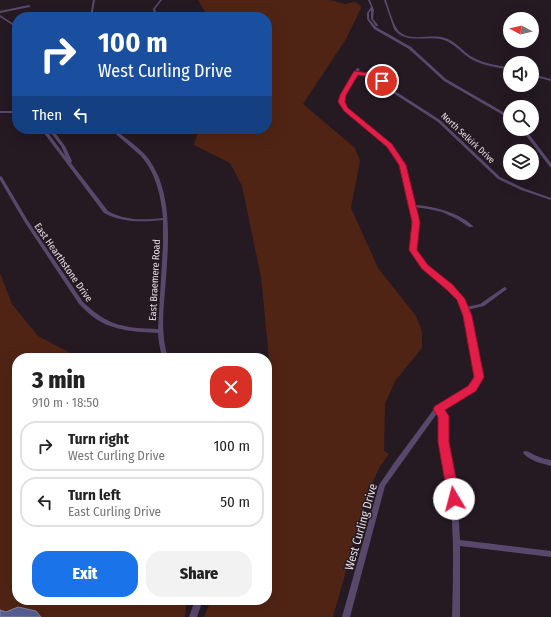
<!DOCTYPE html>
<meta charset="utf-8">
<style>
body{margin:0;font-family:"Fira Sans Condensed",sans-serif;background:#f2f2f2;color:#222;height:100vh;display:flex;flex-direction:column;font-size:15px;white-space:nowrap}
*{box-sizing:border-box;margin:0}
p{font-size:13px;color:#767676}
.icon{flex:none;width:22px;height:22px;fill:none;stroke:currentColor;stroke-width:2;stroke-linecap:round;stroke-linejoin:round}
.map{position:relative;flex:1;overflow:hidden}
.details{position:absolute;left:12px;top:353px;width:260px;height:252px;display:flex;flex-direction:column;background:#fff;border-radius:16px;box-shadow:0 4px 16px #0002}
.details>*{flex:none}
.banner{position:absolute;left:12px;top:12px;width:260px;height:122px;border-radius:16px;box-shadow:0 4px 16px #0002;background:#1a4fa0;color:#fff;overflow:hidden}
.needle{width:26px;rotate:277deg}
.fabs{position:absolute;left:503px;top:12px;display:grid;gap:8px}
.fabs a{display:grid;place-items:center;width:36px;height:36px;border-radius:50%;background:#fff;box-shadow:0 4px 16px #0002;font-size:20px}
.pin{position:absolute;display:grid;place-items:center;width:34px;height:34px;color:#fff;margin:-17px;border:2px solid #fff;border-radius:50%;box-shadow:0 1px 4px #0007}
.me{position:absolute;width:44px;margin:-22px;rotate:352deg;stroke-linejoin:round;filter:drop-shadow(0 0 3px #0008)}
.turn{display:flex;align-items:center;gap:14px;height:84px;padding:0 20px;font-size:18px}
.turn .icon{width:52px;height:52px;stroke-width:2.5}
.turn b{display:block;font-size:28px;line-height:34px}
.then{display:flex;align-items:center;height:38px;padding:0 20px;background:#0003;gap:8px;font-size:15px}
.round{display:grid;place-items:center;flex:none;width:42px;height:42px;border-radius:16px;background:#f2f2f2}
.headline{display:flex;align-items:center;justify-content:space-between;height:68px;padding:0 20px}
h1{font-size:24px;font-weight:800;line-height:30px}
.action{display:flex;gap:8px;margin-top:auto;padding:8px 20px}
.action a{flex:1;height:46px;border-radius:16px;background:#1a73e8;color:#fff;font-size:16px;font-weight:800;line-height:46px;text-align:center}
.action a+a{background:#f2f2f2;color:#222}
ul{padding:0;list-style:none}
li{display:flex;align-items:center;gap:12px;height:50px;margin:0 8px 6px;padding:0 12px;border:2px solid #e0e0e0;border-radius:16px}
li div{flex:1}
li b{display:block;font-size:15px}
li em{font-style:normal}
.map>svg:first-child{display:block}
.green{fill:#502414}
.water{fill:#575f91;stroke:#8285aa}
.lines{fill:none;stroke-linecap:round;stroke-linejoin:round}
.minor{fill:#5a486c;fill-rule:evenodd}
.route{fill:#e11d48;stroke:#92132f}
.labels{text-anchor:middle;stroke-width:3;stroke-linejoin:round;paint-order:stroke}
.far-street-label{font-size:9px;fill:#e7dee4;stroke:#251922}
.street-label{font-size:10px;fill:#e7dee4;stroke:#251922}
.near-street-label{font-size:12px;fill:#e7dee4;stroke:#251922}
</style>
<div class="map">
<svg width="551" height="617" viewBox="0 0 551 617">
<rect width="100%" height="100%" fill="#251922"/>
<path class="green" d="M198 0H330L345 4 355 2 360 5 361 8 346 39 303 104 355 148 360 161 351 208 378 268 416 316 422 332V348L395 381 385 404 384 451 389 454 379 468 368 493 333 617H204L211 600H267V376L269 359 261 277 242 186 230 163 194 145 199 129H267V17H226L205 12Z
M0 273 12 304 38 336 80 358H17V600H187L185 617H0Z"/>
<path class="water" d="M18 607 36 611 41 617H0V610L6 612Z"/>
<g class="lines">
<path class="minor" d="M93 0H95L92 17H90Z
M160 0H162L155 9 157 17H155L153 9Z
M368 0H370L374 10 373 19 378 25V26H376L371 19V10L369 13V19L376 27 411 47 446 79 510 116V119L444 81 409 49 374 29 367 19V13L371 7Z
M384 0H386C389 8 394 29 401 33 413 41 428 35 441 37 455 39 462 52 474 58 485 64 498 65 510 68V70C497 67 483 66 471 59 461 53 453 41 440 39 426 36 404 44 394 29Z
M29 5 30 6V7L0 13V11Z
M0 15 17 26V28L0 17Z
M357 68 360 69 358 72 379 76 395 91 440 120 500 177 523 188 551 198V200L521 190 498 179 438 122 393 93 377 78 357 74 345 95 343 102 347 109 382 137 397 153 405 165 414 205C434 206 458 212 473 226V227H469L457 219 442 212 428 209 415 207 418 222 415 251 418 256 426 266 452 287 458 295 466 307 480 304 503 288 505 287 507 289 484 306 467 310 474 330 477 342 479 355 482 377 478 384 469 393 442 409 444 414 447 423 448 450 458 505 460 540 551 551V557L460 546V617H452C453 580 454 543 451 507 450 490 445 474 443 458 441 443 444 427 438 412L385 486 350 617H342L379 485 394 463 434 409C447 397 467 394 476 377L474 355 472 342 465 317 460 306 455 297 448 289 423 268 415 258 411 251 414 222 401 165 394 155 380 139 345 111 339 102 341 95Z
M532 74 551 79V81L532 76Z
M0 111H17V113H0Z
M41 129H45L66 157 61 146 48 129H52L65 146 72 161 71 163 108 211C126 221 143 220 163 218 161 196 156 173 141 156L110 129H114C125 138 138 146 147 157 175 192 168 249 165 291 163 314 161 336 168 358H162L159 343 158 333C137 332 114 331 96 319 90 315 85 310 79 304L24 221 0 180V176L2 177 28 221 83 302C108 326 124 328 158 329L163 245V220C142 222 123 223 104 213Z
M521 129H525L551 163V167H550Z
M524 451C529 451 532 454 537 456 541 458 546 459 551 460V466C541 463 530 461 523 453Z
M195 600H203L197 617H189Z"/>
</g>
<path class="route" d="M354 71 376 74 385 81 382 83 372 77 358 75 346 95 345 102 348 108 392 144 406 165 420 222 417 250 428 265 453 285 465 299 472 316 484 377 476 391 445 410 449 416V442L460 499 458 502 454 504 450 502 448 499 438 442V417L433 409 435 406 468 386 474 377 463 316 457 300 447 290 422 269 409 250 412 222 399 165 387 147 344 111 338 102 340 95Z"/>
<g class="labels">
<g class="far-street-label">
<text transform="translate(468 138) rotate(43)" y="3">North Selkirk Drive</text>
</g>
<g class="street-label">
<text transform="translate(64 262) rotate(55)" y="4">East Hearthstone Drive</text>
<text transform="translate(154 280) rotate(-87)" y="4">East Braemere Road</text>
</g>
<g class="near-street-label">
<text transform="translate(361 527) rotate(-74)" y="4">West Curling Drive</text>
</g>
</g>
</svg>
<div class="fabs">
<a><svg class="needle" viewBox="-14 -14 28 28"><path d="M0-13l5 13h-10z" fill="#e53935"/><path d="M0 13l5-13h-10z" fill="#767676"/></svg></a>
<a><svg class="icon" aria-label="sound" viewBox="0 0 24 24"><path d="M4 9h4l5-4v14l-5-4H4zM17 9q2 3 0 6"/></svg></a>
<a><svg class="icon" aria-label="search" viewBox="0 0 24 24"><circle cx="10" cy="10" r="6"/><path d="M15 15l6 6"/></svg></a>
<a><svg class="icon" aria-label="layers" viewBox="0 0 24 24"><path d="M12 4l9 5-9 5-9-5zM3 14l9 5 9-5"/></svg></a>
</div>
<div class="pin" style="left:382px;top:81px;background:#d93025"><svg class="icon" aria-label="arrive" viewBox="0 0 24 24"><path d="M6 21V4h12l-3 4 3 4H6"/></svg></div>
<svg class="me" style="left:454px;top:499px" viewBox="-20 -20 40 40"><circle r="19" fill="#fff"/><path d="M0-13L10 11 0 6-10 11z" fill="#e11d48"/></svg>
<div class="banner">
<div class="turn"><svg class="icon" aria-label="right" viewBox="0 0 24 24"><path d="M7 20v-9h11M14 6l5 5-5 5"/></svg><div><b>100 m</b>West Curling Drive</div></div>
<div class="then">Then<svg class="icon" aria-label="left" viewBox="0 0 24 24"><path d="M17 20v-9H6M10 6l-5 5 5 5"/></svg></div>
</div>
<section class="details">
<div class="headline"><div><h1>3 min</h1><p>910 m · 18:50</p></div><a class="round" style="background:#d93025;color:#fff"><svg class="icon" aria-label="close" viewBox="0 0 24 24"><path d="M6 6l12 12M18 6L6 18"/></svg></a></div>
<ul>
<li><svg class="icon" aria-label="right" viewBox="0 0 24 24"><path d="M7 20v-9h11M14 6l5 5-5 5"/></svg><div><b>Turn right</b><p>West Curling Drive</p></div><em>100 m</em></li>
<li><svg class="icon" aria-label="left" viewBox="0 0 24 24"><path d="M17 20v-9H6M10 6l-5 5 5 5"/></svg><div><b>Turn left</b><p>East Curling Drive</p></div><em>50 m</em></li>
</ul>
<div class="action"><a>Exit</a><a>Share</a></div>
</section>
</div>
